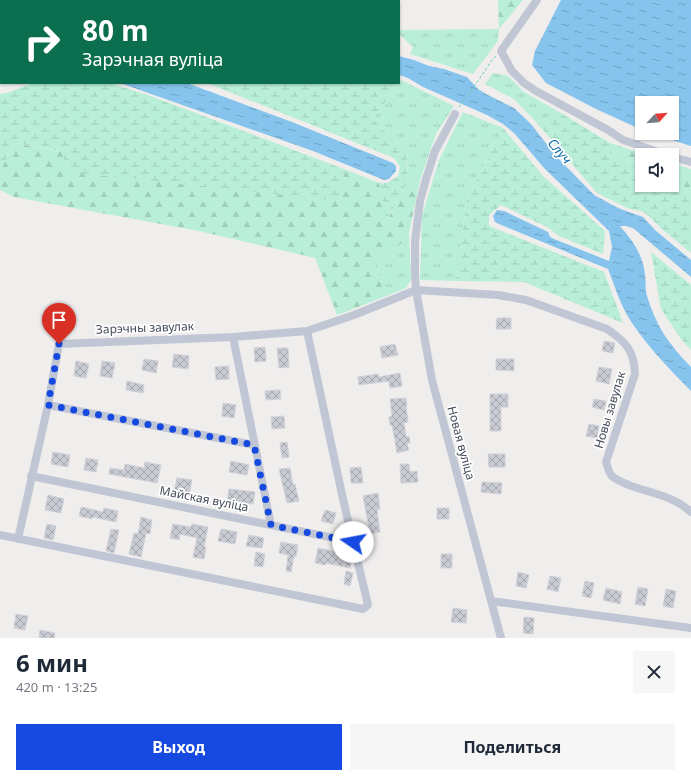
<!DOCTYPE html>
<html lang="ru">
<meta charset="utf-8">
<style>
body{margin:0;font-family:"Noto Sans",sans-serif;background:#f6f6f7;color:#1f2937;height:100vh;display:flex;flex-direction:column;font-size:15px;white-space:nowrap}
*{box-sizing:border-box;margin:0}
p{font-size:13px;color:#747a83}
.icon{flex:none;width:22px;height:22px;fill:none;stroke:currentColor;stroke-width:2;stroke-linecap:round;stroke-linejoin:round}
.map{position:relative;height:638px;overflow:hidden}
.side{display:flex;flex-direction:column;background:#fff;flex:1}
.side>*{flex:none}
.guide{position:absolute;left:0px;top:0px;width:400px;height:84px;box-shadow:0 1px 3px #0004;background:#0b6e4f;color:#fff;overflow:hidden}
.needle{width:26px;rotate:64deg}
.fabs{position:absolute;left:635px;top:96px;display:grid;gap:8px}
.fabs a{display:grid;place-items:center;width:44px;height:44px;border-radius:0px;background:#fff;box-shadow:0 1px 3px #0004;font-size:20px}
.pin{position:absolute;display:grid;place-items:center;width:34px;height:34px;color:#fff;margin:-41px -17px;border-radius:50% 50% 50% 0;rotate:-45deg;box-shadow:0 0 4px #0007}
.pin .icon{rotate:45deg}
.me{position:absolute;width:44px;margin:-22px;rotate:282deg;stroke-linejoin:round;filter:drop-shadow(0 0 3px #0008)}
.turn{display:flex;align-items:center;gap:14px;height:84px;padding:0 16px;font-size:18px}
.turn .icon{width:52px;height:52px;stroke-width:2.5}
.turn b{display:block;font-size:28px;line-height:34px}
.round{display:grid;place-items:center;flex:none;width:42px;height:42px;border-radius:0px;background:#f6f6f7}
.headline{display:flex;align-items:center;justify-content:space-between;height:68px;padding:0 16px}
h1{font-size:24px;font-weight:700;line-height:30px}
.cta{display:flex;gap:8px;margin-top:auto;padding:8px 16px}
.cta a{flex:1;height:46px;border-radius:0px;background:#1649e0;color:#fff;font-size:16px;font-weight:700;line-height:46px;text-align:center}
.cta a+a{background:#f6f6f7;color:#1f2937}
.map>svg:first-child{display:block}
.grass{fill:url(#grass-tufts)}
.forest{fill:url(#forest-firs)}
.wetland{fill:url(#wetland-marsh)}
.water{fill:url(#water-ripples)}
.building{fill:url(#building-cross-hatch);stroke:#d1d1d9}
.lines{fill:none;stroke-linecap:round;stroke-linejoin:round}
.path{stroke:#71cdb1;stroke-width:1;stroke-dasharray:3 2;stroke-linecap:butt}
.minor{stroke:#c0c6d3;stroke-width:8}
.route{stroke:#1649e0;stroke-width:7;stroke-dasharray:0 12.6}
.labels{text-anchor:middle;stroke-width:3.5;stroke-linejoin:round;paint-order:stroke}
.street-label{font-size:12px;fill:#454c5a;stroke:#fff}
.water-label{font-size:13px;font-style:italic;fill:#0a6aa8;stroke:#fff}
</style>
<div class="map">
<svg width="691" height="638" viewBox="0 0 691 638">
<defs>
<pattern id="grass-tufts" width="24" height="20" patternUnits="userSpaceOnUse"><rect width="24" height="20" fill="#b9efd8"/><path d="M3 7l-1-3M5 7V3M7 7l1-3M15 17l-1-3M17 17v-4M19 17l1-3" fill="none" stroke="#a0cfbc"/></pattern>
<pattern id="forest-firs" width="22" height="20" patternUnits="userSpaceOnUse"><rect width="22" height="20" fill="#b9efd8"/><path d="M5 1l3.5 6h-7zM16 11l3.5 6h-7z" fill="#a0cfbc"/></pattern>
<pattern id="wetland-marsh" width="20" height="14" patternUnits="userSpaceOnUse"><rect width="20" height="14" fill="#b9efd8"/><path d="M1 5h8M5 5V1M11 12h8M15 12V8" fill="none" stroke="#a0cfbc"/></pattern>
<pattern id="water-ripples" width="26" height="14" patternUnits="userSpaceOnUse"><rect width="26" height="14" fill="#86c4ed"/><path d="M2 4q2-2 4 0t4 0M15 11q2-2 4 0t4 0" fill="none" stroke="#6fa1c3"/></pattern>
<pattern id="building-cross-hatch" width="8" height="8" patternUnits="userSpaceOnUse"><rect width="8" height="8" fill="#c9cbd3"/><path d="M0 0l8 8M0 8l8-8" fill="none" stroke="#a5a7ae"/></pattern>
</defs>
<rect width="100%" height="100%" fill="#f0eded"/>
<path class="grass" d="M499 29 498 41 473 74 410 54 413 47 399 34V30Z
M493 73 508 76 524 92 561 113 536 122 514 99 485 84Z
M401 80 454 106 436 134 420 180 408 181 407 153 373 119Z
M463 112 503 128 467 198 456 281 420 280 422 216 439 160Z
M409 233 411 280 406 288 384 297 376 261 399 246Z"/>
<path class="forest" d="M498 0H523L499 29Z
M14 143 341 201 344 169 379 183 388 219 408 181 420 180 409 233 399 246 376 261 384 297 337 315 315 258 199 231 14 197 0 190V171Z
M610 143 647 155H642V170L606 151Z
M672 163 691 169V196L670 185H672Z"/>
<path class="wetland" d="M399 79 401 80 373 119 407 153 408 181 387 220 379 183H387L398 176 400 167 394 158 207 83H399Z
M33 83H109L148 95 344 169 341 201 68 172 61 151 15 143 0 171V94L7 93Z
M561 113 610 143 606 151 642 170V185H670L691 196V253L662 229 644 212 627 208 597 193 536 122Z
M503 128 543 176 605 231 603 254 559 236 549 228 501 205 489 215V226L604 272 623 323 524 282 456 281 467 198Z
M651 252 691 285V350L681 339 661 309Z"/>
<path class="water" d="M561 0H691V146L650 133H672V103H642V130L596 109 546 83 532 65 535 51Z
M399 56 414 60 429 66 444 69 467 77 478 89 486 94 514 108 531 124 555 155 594 195 618 208 643 217 655 230 691 260V277L633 228 626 226H620C633 241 643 255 645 275 646 282 645 290 647 296 657 328 669 344 691 367V391C670 370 649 348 632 323 621 307 615 287 608 269L499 224 495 222 493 216 497 210 504 211 548 232 550 237 554 239 609 261 612 247 609 231 545 169 514 133 503 124 487 115 423 87 408 78 399 75Z
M120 83H187L292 122 393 163 396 166V171L389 179 384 180 313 151Z"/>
<path class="building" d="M497 318H511V329H496Z
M604 341 615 343 613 353 602 351Z
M395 344 398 355 382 358 380 347Z
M265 347 266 361 255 362 254 348Z
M277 348H288L289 367 279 368Z
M174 354 189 356 188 369 172 367Z
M144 359 158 361 156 373 142 370Z
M496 359H514V371L496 370Z
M76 361 89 364 86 378 74 376Z
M102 361 115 363 112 378 100 376Z
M229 366V379L216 380 215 367Z
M599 367 612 369 609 384 596 381Z
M400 373 402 386 390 388 389 381 359 385 358 377 378 374 379 377Z
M127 381 144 385 143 393 126 390Z
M280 390 281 399 266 400 265 391Z
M490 394H508V407H501V431H490Z
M406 398 407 406H406L408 422 404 423 406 437 409 436 410 443 407 444 409 450 397 453 392 425H390L389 417 392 416 390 399Z
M594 399 606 401 604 410 592 407Z
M223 403 236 405 234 418 222 416Z
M284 416 285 428 272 429 271 417Z
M589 424 599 426 597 438 586 436Z
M287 442 289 457 282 458 280 443Z
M53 452 70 455 68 467 51 464Z
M488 454H505V467H489Z
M86 458 98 460 96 472 84 470Z
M231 461 249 465 247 475 229 472Z
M145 462 161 465 157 483 109 474 110 468 124 470 125 464 144 468Z
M400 464H409L410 472 417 471 418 482 401 483Z
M361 467 363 483H351L350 468Z
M290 468 293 485 295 484 299 501 287 503 279 469Z
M177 478 192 480 189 495 174 492Z
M482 482 502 483 501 494 481 492Z
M229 489 255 492 253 504 227 502Z
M378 493 380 509 377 510 380 532 370 534 363 496Z
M48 495 64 499 61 513 45 510Z
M81 507 103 512 104 508 118 511 116 522 92 517V519L79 516Z
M437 508H449V519H437Z
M325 510 336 513 333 524 321 521Z
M141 517 152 520 150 534 146 533 141 557 129 554 134 533 138 534Z
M47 524 56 526 53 540 44 538Z
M173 524 191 527 192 524 208 527 204 547H206L204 559 193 557 197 538 180 534 179 540 170 538Z
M111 529 119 530 114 553 106 551Z
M221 529 237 532 235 544 218 541Z
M249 535 264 538 262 548 246 546Z
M281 542 298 545 296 557 294 556 291 572 286 571 288 555 279 553Z
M318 548 351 555 352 559 350 568 326 563V565L315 563Z
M256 552 265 554 263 567 254 566Z
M441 554H452V568H441Z
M346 571 353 573 350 586 344 584Z
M518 572 529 575 526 588 516 586Z
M550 576 561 578 558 592 547 589Z
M585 581 594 583 591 598 582 596Z
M638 587 648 589 645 606 635 604Z
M606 588 622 592 620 604 603 600Z
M666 589 676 591 673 608 663 606Z
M453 608 467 610 466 623 451 622Z
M16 614 28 616 25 630 14 628Z
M524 617 534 618 533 634 523 633Z
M40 630 55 633 54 638H39Z"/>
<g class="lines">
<path class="path" d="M459 107 480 78 492 60 496 56"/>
<path class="minor" d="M537 0 501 51 512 71 524 83 536 91 608 130 623 140 667 155
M455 114 435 151 426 179 420 201 415 241V273L416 290 432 380 501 638
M672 157 691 162
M233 337 271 525
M48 405 254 445
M31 476 353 542 343 499 307 331
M0 535 363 609 368 605 353 542
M18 539 48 405 59 344 233 337 307 331 354 315 416 290 498 295 526 300 607 329C626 342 634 350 635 374L606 462C608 467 608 472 612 476 617 481 625 483 631 486 652 493 675 497 691 512
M491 601 691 628"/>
</g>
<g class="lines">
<path class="route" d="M59 344 48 405 254 445 271 525 353 542"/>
</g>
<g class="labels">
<g class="street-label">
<text transform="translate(145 328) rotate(-2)" y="4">Зарэчны завулак</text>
<text transform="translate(610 410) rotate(-73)" y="4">Новы завулак</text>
<text transform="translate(461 443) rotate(75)" y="4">Новая вуліца</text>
<text transform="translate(204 499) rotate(11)" y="4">Майская вуліца</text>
</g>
<g class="water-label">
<text transform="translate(560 151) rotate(49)" y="5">Случ</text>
</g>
</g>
</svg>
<div class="fabs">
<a><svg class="needle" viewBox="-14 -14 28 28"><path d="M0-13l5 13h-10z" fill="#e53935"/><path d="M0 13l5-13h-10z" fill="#747a83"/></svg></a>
<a><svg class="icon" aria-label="sound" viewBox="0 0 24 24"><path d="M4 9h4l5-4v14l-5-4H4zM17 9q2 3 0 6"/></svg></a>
</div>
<div class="pin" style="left:59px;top:344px;background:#d93025"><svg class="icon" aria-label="arrive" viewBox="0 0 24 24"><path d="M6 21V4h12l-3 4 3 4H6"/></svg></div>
<svg class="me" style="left:353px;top:542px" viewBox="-20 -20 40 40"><circle r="19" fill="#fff"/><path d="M0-13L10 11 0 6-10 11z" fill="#1649e0"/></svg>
<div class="guide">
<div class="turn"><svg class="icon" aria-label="right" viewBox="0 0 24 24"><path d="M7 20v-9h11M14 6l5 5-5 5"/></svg><div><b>80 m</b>Зарэчная вуліца</div></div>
</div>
</div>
<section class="side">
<div class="headline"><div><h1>6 мин</h1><p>420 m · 13:25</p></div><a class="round"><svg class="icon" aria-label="close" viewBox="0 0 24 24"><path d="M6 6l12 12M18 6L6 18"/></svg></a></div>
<div class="cta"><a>Выход</a><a>Поделиться</a></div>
</section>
